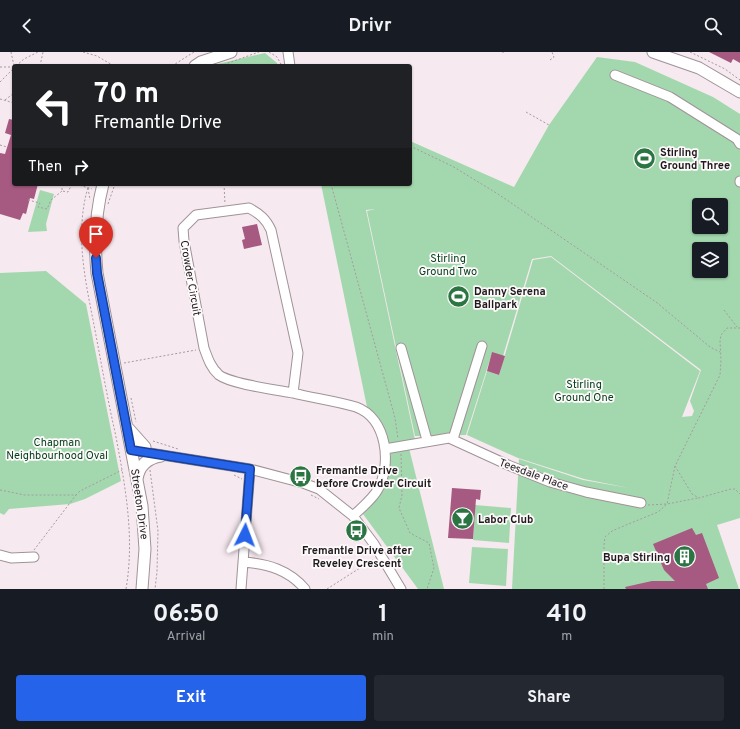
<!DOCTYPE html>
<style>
body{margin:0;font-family:Overpass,sans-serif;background:#242831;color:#f1f3f6;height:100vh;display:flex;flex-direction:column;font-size:15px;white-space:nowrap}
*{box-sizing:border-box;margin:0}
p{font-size:13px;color:#9ea1a6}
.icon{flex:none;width:22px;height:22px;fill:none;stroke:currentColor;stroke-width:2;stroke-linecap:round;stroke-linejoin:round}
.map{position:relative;height:537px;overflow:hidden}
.side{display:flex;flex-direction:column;background:#171b24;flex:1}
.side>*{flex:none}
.banner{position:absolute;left:12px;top:12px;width:400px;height:122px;border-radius:4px;box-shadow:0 1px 3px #0004;background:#202124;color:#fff;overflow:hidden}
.controls{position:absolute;left:692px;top:146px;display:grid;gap:8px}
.controls a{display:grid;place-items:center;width:36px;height:36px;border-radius:4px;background:#171b24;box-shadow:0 1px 3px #0004;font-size:20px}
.pin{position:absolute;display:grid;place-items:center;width:34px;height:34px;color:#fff;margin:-41px -17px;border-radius:50% 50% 50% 0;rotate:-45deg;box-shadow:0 0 4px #0007}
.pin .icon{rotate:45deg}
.me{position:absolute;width:44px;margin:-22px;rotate:3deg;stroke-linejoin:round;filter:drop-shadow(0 0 3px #0008)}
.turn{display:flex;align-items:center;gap:14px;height:84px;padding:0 16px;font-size:18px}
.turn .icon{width:52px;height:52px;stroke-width:2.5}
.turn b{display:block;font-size:28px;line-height:34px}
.then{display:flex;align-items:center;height:38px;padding:0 16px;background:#0003;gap:8px;font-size:15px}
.eta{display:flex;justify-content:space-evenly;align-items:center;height:68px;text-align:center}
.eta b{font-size:24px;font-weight:700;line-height:28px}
.cta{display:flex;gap:8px;margin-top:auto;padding:8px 16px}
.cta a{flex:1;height:46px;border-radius:4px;background:#2563eb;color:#fff;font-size:16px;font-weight:700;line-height:46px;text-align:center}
.cta a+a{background:#242831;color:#f1f3f6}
header{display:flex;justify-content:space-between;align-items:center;height:52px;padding:0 16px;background:#171b24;font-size:18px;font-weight:700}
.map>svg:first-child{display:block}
.green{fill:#a3d8ae;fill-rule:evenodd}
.building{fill:#a65981}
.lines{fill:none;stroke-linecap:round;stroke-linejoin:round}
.minor-casing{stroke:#9f9398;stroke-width:11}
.major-casing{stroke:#9f9398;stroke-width:13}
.path{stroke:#a59ba0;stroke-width:1;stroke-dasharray:2 2;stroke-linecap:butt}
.minor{stroke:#fff;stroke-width:9}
.major{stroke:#fff;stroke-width:11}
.route-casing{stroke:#184099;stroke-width:10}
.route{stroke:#2563eb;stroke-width:7}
.labels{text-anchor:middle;stroke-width:3.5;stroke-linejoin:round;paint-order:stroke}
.poi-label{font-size:11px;font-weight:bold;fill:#1e1a1c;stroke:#fef9fb;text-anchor:start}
.park-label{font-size:11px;fill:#05411d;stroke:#fef9fb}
.street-label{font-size:11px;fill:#1e1a1c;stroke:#fef9fb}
</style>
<header><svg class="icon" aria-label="back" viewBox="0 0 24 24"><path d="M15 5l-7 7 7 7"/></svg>Drivr<svg class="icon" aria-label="search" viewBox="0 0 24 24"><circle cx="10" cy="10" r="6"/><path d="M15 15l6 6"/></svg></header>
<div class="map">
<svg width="740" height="537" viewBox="0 0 740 537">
<rect width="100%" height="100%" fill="#f6e9ef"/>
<path class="green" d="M265 1 277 11 278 14H209Z
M597 5 635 10 713 45 740 62V466L717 473 739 537H512L519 407 583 428 629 436 584 427 518 406 467 383 487 319 499 323 533 208 551 205 700 319 682 365 692 364 694 359 690 349 701 318 551 204 532 207 503 304 492 301 466 383 415 384 367 159 375 157 366 158 415 388 388 393 377 368 367 355 321 132H410V89L514 135 549 73ZM699 153H721V175H699ZM699 197H721V219H699Z
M40 138 54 142 46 172 47 179 28 180Z
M46 219 86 252 121 429 85 447 70 452 9 457 4 463 0 461V221Z
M409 396 444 537H418L363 462 382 435 392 398Z
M475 453 511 456 509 491 473 488Z
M472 495 508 497 506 534 469 531Z"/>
<path class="building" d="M709 0H740V11L733 7 731 11Z
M9 67 14 68V132H38L34 147 30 146 26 162 23 161 20 168 0 162V101L5 102 11 83 5 81Z
M257 172 262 193 244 197 242 188 245 187 242 175Z
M492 300 505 304 499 323 487 319Z
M452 436 481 438 480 448 476 447 473 487 448 486Z
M692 476 696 483 702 481 719 526 706 532 708 537H626L625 535 652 529H675L664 518 653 492Z"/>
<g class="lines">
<defs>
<path id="minor" d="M288 0 290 14
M615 23 670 45 737 87 740 92
M740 129V130
M249 156C260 162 266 167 271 178L298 301 293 341C277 338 231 332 219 323 211 316 208 307 204 296L184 189 183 176 196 163Z
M401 296 427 388
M293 341C313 346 336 349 356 355 387 366 392 412 378 437 373 447 361 456 353 464
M453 387 482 294
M385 397 449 386 508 413 550 430 586 440 641 451
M131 398 250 417 303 431 319 437 353 464 374 492 401 537
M0 503 11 506 34 505
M244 510C268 512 289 518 305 537
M241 537 250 417"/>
<path id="major" d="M653 0 699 16 740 40
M195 14 201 10 231 0
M103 132C95 163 94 190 97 221L142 454 145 497 142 537
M128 376 145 395
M137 427C139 413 148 406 161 404"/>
</defs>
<use href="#minor" class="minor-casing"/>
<use href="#major" class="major-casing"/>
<path class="path" d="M11 0 14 14
M83 0 97 4 114 14
M269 0 277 5 282 14
M690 0 725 17 740 28
M503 1V0
M550 8 554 5 552 0
M16 14 24 7 38 0
M40 14 43 0
M172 14 194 0
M220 14 259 0
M0 15H13
M0 30 14 16
M0 47 14 51
M5 48 14 41
M526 60 549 73
M0 93 7 95
M410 94 452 114 498 142 656 250 710 295 720 300
M62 132V139L68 140 72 132
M76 132 92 137
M89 132C74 179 85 227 94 273 101 309 107 345 115 380 125 432 135 484 126 537
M224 132 225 152
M331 132 395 366 398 387
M88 136 90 148
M28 148 40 151 38 155 47 157 51 148 62 139
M108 152 115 132
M724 258 737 275
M124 311 196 298
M131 346 136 370
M153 389 178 397
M401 402 402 443 399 456 410 481 429 491 434 516 427 537
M675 414 692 442 699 446 731 437H735L740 442
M150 418 158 479 157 520 155 537
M234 423 242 427
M0 438 25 443H76L80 439 122 418
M311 443 319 447
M648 453 667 452 698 446
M34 498 76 443
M327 537 374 507
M604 537V493L605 485 612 479 626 473 658 460 667 452 675 414 720 323 721 308 720 289 721 283 727 276H740"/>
<use href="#minor" class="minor"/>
<use href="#major" class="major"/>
</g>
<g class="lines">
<defs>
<path id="route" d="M96 206 97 221 131 398 250 417 245 483"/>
</defs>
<use href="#route" class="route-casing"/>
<use href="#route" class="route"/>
</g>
<defs>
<symbol id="stadium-disc" viewBox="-11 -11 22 22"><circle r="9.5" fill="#2b7543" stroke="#fef9fb"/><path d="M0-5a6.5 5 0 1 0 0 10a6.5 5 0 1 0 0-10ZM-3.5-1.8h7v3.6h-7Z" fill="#fff"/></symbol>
<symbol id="bus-disc" viewBox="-11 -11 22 22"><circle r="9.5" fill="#2b7543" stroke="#fef9fb"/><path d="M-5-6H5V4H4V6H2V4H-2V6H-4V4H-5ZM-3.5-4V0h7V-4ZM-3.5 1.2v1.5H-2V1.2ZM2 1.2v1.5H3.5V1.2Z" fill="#fff"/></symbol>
<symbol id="bar-disc" viewBox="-11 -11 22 22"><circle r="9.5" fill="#2b7543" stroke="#fef9fb"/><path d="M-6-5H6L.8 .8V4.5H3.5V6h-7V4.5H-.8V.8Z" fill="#fff"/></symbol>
<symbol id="building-disc" viewBox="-11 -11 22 22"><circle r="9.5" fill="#2b7543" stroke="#fef9fb"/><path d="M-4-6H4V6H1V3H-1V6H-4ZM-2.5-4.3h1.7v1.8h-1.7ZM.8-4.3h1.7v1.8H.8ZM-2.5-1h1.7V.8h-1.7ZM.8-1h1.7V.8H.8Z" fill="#fff"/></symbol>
</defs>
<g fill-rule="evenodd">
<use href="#stadium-disc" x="632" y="94" width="25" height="25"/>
<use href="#stadium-disc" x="446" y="232" width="25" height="25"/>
<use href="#bus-disc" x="288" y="412" width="25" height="25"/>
<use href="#bar-disc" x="450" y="454" width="25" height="25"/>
<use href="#bus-disc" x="344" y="466" width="25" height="25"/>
<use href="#building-disc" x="672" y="492" width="25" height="25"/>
</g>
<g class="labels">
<g class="poi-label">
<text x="660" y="104">Stirling<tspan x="660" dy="13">Ground Three</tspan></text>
<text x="474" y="243">Danny Serena<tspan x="474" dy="13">Ballpark</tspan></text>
<text x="316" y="422">Fremantle Drive<tspan x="316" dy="13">before Crowder Circuit</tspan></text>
<text x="478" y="471">Labor Club</text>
<text x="357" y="502" text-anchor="middle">Fremantle Drive after<tspan x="357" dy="13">Reveley Crescent</tspan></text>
<text x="670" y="509" text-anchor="end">Bupa Stirling</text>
</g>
<g class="park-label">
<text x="448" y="210">Stirling<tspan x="448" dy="13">Ground Two</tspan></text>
<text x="584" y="336">Stirling<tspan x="584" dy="13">Ground One</tspan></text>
<text x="57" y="394">Chapman<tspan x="57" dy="13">Neighbourhood Oval</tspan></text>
</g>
<g class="street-label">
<text transform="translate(191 226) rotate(80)" y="4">Crowder Circuit</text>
<text transform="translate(534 422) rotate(20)" y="4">Teesdale Place</text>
<text transform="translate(140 452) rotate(82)" y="4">Streeton Drive</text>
</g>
</g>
</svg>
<div class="controls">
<a><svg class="icon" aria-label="search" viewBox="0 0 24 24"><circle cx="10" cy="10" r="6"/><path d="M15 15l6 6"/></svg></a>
<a><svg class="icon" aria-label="layers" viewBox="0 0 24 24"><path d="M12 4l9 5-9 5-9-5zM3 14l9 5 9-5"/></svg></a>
</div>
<div class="pin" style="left:96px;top:206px;background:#d93025"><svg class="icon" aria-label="arrive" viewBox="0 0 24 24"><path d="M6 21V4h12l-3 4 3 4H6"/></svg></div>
<svg class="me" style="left:245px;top:483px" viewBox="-20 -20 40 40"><path d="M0-17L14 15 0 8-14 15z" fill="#2563eb" stroke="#fff" stroke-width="4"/></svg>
<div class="banner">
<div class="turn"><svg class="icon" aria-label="left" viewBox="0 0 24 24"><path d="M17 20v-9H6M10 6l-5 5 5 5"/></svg><div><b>70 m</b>Fremantle Drive</div></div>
<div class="then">Then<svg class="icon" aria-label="right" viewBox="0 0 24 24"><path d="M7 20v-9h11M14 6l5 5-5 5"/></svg></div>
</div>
</div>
<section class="side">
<div class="eta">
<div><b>06:50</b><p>Arrival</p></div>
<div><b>1</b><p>min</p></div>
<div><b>410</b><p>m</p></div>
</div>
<div class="cta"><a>Exit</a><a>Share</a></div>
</section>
